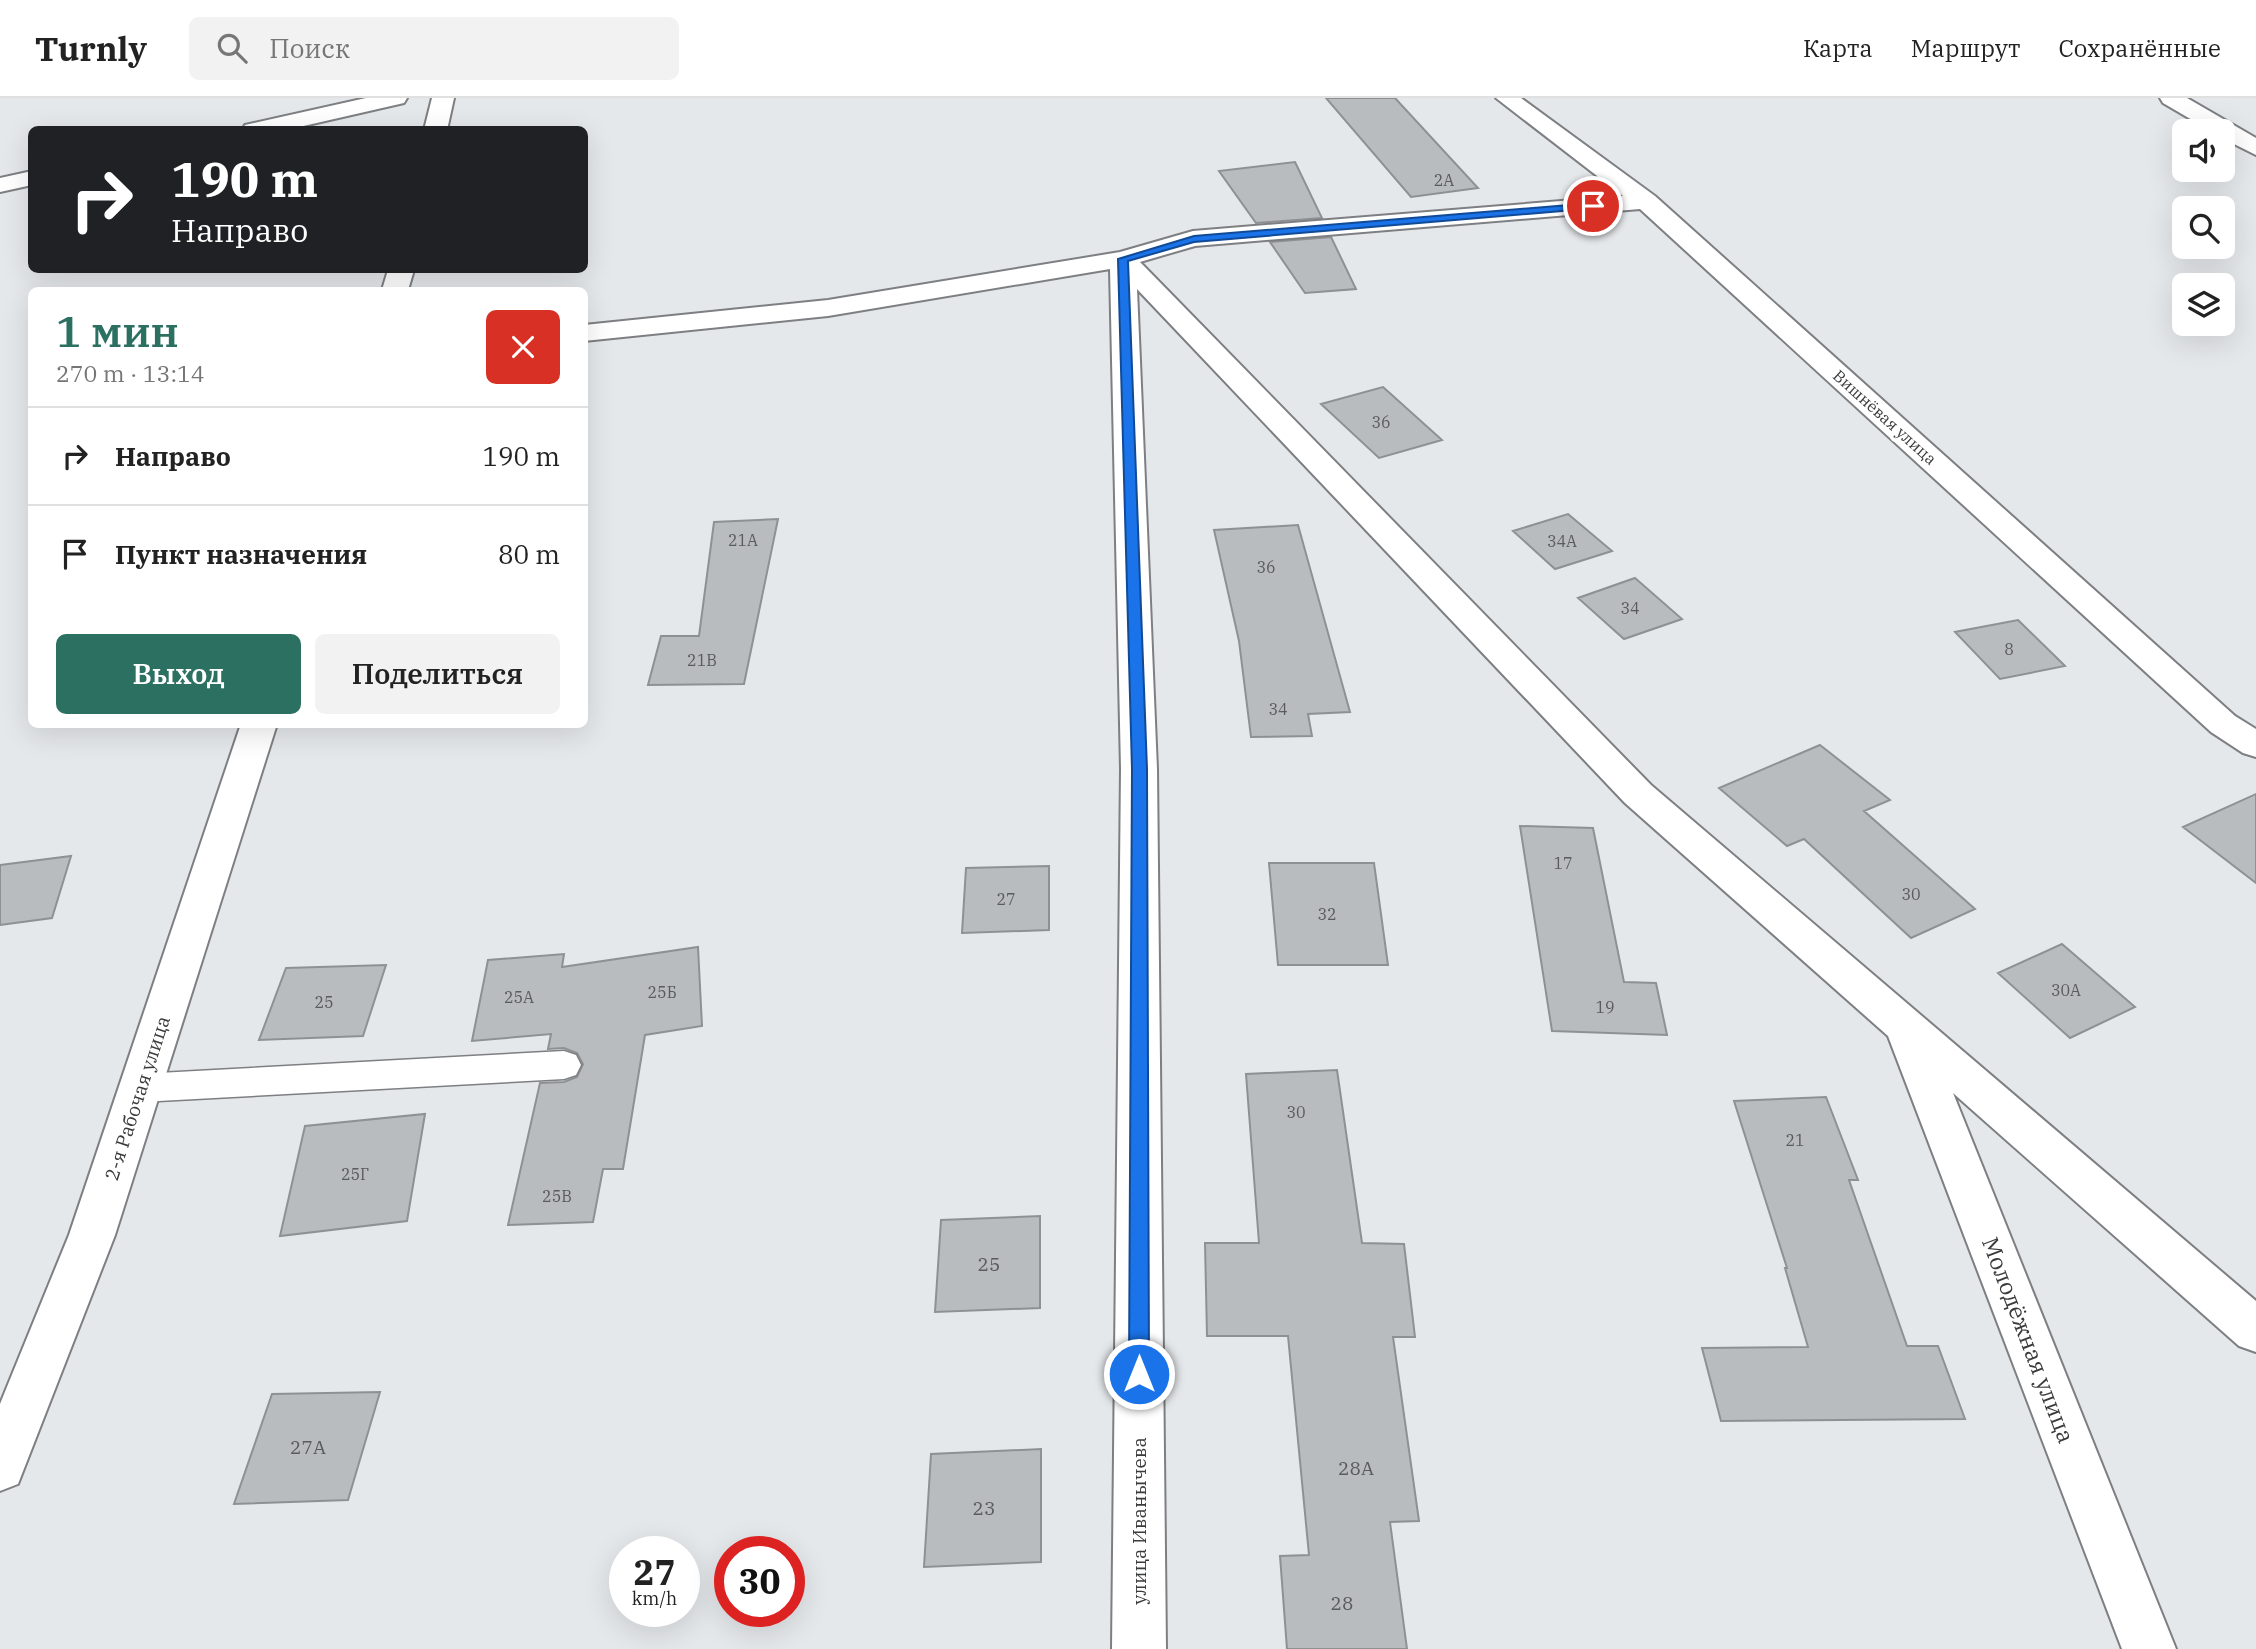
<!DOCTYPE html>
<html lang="ru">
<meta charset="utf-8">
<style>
body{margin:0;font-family:"IBM Plex Serif",serif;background:#f2f2f2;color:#222;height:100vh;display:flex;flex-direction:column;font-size:26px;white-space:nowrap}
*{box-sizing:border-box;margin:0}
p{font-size:23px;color:#767676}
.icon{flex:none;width:38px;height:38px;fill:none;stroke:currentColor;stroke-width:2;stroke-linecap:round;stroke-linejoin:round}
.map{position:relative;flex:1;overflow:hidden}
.panel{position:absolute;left:28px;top:189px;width:560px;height:441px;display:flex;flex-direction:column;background:#fff;border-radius:10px;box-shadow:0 7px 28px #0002}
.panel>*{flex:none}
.hud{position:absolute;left:28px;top:28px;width:560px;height:147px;border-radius:10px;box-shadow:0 7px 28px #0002;background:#202124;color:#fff;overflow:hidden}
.controls{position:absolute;left:2172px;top:21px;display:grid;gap:14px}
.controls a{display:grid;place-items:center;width:63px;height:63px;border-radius:10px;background:#fff;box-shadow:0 7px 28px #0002;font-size:35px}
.speed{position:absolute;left:609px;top:1438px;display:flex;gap:14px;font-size:35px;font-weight:700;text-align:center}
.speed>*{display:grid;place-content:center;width:91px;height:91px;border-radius:50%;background:#fff;box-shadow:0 7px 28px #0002;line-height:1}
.speed small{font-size:18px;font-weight:400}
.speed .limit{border:10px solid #d22;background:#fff;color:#111}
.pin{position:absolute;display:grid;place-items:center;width:60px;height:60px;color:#fff;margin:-30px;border:4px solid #fff;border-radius:50%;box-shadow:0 2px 7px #0007}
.me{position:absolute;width:77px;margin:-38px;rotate:0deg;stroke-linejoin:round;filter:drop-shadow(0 0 5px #0008)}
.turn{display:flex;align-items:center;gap:24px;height:147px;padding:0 28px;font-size:32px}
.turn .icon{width:91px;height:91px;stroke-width:2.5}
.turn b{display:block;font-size:49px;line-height:60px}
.round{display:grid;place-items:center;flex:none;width:74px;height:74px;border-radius:10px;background:#f2f2f2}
.headline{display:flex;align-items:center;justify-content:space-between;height:119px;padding:0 28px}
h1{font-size:42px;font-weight:600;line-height:52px;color:#2c7062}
.cta{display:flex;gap:14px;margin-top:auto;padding:14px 28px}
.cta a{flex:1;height:80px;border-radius:10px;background:#2c7062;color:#fff;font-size:28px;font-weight:600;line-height:80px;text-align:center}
.cta a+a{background:#f2f2f2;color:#222}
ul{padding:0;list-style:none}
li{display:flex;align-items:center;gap:21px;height:98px;padding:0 28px;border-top:2px solid #e0e0e0}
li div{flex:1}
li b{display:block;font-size:26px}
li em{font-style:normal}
header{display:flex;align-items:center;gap:42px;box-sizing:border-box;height:98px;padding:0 35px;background:#fff;border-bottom:2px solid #e0e0e0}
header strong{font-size:33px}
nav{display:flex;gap:38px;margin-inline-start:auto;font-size:24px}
.search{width:490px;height:63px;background:#f2f2f2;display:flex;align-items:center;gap:18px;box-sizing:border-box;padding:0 24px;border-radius:10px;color:#767676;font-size:26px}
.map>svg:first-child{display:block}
.building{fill:#b9bcbf;stroke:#8e9194;stroke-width:2}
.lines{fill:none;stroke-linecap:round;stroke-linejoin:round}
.lane-casing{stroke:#7d7f82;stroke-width:3}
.street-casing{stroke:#7d7f82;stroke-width:4}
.lane{fill:#fff;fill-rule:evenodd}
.street{fill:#fff;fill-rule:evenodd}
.route{fill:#1a73e8;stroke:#114b97;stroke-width:2}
.labels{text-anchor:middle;stroke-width:7;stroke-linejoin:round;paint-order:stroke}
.number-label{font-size:16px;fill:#5a5b5d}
.far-street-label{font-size:16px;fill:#3a3b3c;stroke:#fff}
.street-label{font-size:19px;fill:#3a3b3c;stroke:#fff}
.near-number-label{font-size:19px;fill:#5a5b5d}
.near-street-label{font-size:23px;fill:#3a3b3c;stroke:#fff}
</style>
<header>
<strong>Turnly</strong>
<div class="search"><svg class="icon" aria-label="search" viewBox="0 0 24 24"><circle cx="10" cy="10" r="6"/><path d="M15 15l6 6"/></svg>Поиск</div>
<nav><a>Карта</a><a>Маршрут</a><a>Сохранённые</a></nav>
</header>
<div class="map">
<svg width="2256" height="1551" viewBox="0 0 2256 1551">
<rect width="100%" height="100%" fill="#e5e8eb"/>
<path class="building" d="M1326 0H1395L1478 90 1411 99Z
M1295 64 1322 120 1256 125 1219 73Z
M1331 139 1356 191 1305 195 1270 144Z
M1383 289 1442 342 1379 360 1321 306Z
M1568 416 1612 453 1555 471 1513 433Z
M778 421 744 586 648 587 661 538H699L714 424Z
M1298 427 1350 614 1308 616 1312 638 1251 639 1239 543 1214 432Z
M1635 480 1682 521 1624 541 1578 500Z
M2018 522 2065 568 2000 581 1955 534Z
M1820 647 1890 702 1864 713 1975 811 1911 840 1804 741 1787 748 1719 690Z
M2256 696V785L2183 729Z
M1520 728 1593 730 1624 884 1656 885 1667 937 1552 933Z
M71 758 52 820 0 827V767Z
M1269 765H1374L1388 867H1278Z
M1049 768V832L962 835 966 770Z
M2062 846 2135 909 2070 940 1998 875Z
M698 849 702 928 645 937 623 1071H603L593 1124 508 1127 540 985 564 984 577 979 583 966 577 955 564 950 548 951 551 936 472 943 488 862 564 856 562 869Z
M386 867 363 938 259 942 286 870Z
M1337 972 1362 1145 1404 1146 1415 1239H1393L1419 1423 1390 1424 1407 1551H1287L1280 1458 1309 1457 1288 1238H1207L1205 1145H1259L1246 976Z
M1826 999 1858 1082H1849L1907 1248H1938L1965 1321 1721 1323 1702 1250 1808 1249 1785 1170H1787L1734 1003Z
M425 1016 407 1123 280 1138 305 1028Z
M1040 1118V1210L935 1214 941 1122Z
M380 1294 348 1402 234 1406 272 1296Z
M1041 1351V1464L924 1469 931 1356Z"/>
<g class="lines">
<defs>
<path id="lane" d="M564 953 576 957 581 967 576 977 564 981 140 1004 128 1000 122 990 128 980 140 976Z"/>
<path id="street" d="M366 0H407L404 5 286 32H242L245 27Z
M432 0H454L447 32H424Z
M1496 0H1521L1655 98 2235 618 2256 631V659L2243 655 2211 634 1640 111 1195 148 1140 164 1651 687 2256 1203V1254L2239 1248 1953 995 2176 1551H2122L1888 938 1625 705 1137 191 1157 671 1166 1551H1112L1121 671 1110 171 828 218 584 243V227L828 202 1120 154 1193 133 1623 98Z
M2160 0H2187L2256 40V57L2222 40V33H2211L2163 5Z
M32 73V87L0 94V80Z
M388 172H414L408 192H382Z
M241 626H277L115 1137 18 1386 0 1393V1306L69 1137Z"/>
</defs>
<use href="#lane" class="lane-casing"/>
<use href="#street" class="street-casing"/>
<use href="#lane" class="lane"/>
<use href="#street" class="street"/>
</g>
<path class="route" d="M1593 105 1597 106V110L1194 144 1128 163 1147 671 1149 1276 1146 1283 1139 1285 1132 1283 1129 1276 1132 671 1118 161 1194 138Z"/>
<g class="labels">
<g class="number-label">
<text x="1444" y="88">2А</text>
<text x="1381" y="330">36</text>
<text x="743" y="448">21А</text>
<text x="1562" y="449">34А</text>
<text x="1266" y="475">36</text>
<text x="1630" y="516">34</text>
<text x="2009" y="557">8</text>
<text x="702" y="568">21В</text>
<text x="1278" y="617">34</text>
<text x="1563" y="771">17</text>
<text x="1911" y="802">30</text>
<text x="1006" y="807">27</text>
<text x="1327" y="822">32</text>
<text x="2066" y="898">30А</text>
<text x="662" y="900">25Б</text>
<text x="519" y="905">25А</text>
<text x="324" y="910">25</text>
<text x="1605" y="915">19</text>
<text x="1296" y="1020">30</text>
<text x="1795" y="1048">21</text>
<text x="355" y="1082">25Г</text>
<text x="557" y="1104">25В</text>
</g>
<g class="far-street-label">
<text transform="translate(1885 319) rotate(42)" y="6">Вишнёвая улица</text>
</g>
<g class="street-label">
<text transform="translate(137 1000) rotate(-72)" y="7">2-я Рабочая улица</text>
<text transform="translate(1139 1423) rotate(-90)" y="7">улица Иванычева</text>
</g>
<g class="near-number-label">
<text x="989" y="1173">25</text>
<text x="308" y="1356">27А</text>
<text x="1356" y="1377">28А</text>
<text x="984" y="1417">23</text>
<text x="1342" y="1512">28</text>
</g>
<g class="near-street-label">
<text transform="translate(2028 1242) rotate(69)" y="8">Молодёжная улица</text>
</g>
</g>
</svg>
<div class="controls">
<a><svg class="icon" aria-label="sound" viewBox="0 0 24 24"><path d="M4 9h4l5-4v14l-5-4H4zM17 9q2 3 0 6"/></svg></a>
<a><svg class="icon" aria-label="search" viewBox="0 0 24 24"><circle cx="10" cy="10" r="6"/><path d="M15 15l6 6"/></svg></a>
<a><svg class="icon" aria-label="layers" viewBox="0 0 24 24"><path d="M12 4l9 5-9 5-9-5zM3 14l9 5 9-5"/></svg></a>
</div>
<div class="speed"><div>27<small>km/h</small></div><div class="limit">30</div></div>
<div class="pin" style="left:1593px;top:108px;background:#d93025"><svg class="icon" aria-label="arrive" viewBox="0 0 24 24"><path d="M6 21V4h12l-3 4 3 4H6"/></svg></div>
<svg class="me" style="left:1139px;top:1276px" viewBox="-20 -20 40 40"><circle r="17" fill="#1a73e8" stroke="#fff" stroke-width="3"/><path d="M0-11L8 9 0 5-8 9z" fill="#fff"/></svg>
<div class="hud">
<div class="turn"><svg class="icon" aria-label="right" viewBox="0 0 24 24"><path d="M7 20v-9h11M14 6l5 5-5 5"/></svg><div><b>190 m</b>Направо</div></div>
</div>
<section class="panel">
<div class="headline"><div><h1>1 мин</h1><p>270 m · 13:14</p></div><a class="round" style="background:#d93025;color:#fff"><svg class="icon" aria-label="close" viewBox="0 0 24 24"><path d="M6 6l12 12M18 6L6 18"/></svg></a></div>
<ul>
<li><svg class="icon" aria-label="right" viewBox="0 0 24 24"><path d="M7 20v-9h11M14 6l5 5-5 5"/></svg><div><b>Направо</b></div><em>190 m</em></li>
<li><svg class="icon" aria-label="arrive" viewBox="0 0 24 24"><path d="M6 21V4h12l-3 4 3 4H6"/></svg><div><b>Пункт назначения</b></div><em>80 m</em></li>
</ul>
<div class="cta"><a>Выход</a><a>Поделиться</a></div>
</section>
</div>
